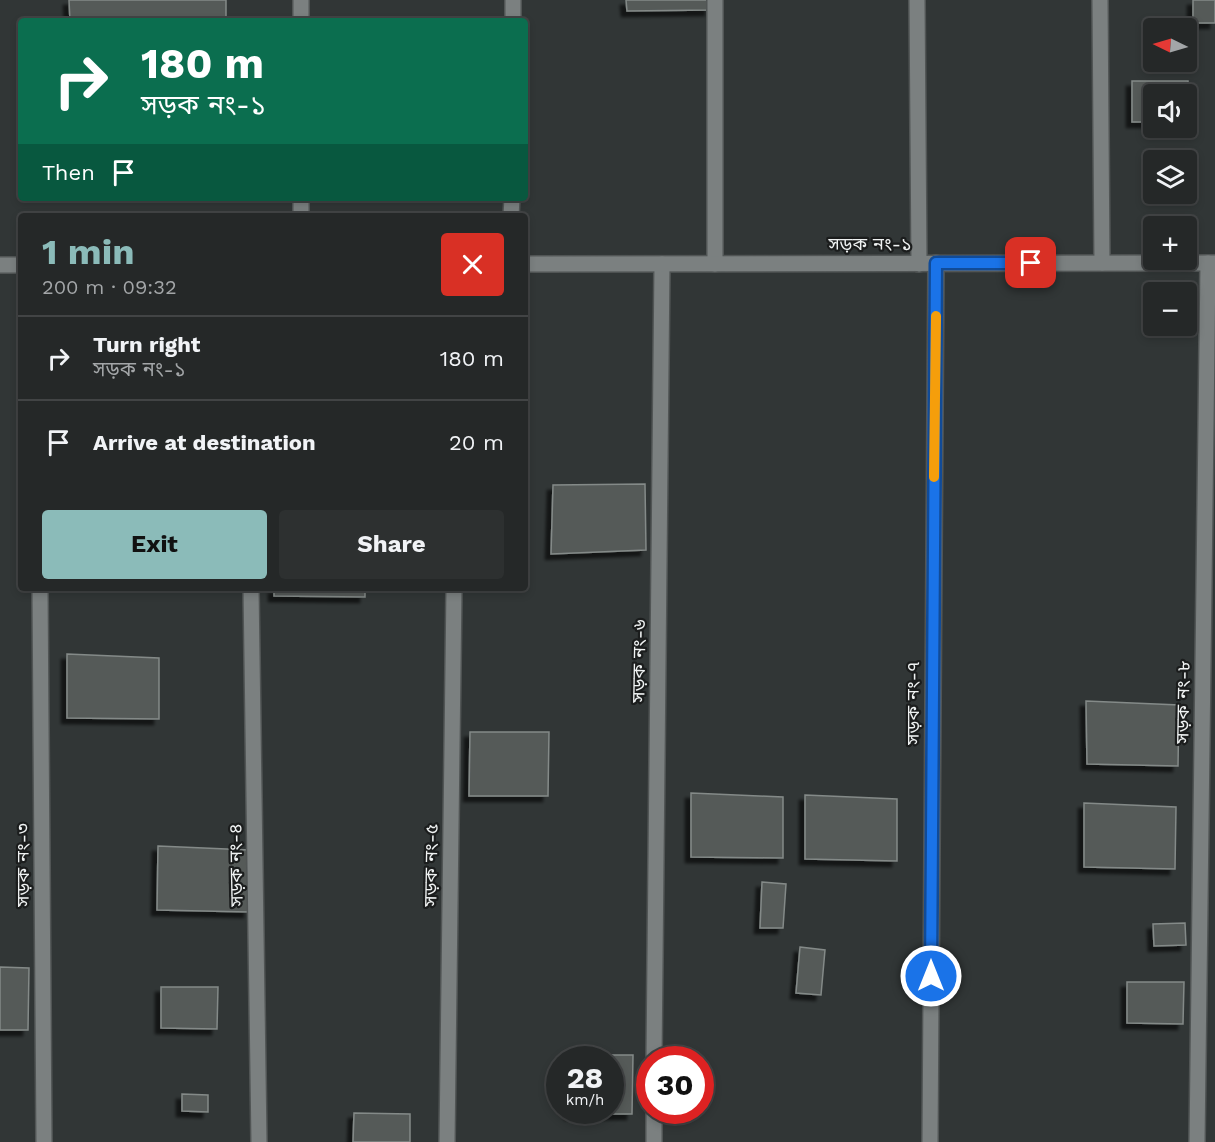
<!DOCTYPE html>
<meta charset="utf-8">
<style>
body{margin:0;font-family:"Work Sans","Noto Sans Bengali",sans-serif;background:#2d3030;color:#f1f3f6;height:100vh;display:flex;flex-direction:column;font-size:22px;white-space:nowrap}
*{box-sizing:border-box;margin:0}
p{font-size:20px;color:#a3a6a8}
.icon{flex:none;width:33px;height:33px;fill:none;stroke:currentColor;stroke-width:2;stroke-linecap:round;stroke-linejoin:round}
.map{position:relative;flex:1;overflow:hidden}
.details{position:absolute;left:18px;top:213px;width:510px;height:378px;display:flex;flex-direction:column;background:#252828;border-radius:6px;box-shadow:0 3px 9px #0003,0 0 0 2px #424445}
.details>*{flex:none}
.banner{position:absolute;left:18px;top:18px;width:510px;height:183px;border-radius:6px;box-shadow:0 3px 9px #0003,0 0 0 2px #424445;background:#0b6e4f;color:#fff;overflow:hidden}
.needle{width:39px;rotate:275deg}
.controls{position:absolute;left:1143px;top:18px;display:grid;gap:12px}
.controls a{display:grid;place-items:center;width:54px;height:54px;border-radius:6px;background:#252828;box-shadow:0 3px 9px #0003,0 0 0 2px #424445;font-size:30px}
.speed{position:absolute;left:546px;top:1046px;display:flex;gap:12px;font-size:30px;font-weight:700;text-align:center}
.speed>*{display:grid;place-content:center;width:78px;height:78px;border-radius:50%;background:#252828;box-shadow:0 3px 9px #0003,0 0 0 2px #424445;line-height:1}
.speed small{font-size:15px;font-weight:400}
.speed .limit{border:9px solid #d22;background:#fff;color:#111}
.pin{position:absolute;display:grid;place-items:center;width:51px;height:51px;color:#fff;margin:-26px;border-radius:12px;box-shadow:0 3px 9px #0006}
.me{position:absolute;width:66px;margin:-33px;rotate:0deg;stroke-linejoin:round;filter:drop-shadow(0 0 4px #0008)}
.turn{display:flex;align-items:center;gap:21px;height:126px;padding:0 24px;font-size:27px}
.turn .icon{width:78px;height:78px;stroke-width:2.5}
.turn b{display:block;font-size:42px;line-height:51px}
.then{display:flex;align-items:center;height:57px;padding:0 24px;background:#0003;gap:12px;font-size:22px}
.round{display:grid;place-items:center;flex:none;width:63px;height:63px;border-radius:6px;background:#2d3030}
.head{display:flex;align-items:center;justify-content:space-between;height:102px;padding:0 24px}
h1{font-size:36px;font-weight:700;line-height:45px;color:#8bbbb9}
.action{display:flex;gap:12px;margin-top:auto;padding:12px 24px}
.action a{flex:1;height:69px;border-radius:6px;background:#8bbbb9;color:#111;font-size:24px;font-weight:700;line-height:69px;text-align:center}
.action a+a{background:#2d3030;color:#f1f3f6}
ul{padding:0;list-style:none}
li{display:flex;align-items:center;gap:18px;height:84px;padding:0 24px;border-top:2px solid #424445}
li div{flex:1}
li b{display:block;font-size:22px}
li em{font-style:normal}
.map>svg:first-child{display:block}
.building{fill:#555a59;stroke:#848a88;stroke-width:1.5;filter:url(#shadow)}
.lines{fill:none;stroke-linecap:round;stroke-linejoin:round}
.minor-casing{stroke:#515555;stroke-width:18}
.tertiary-casing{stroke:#515555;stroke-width:18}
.minor{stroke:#7b8080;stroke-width:15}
.tertiary{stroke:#7b8080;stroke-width:15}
.route-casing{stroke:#114b97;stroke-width:15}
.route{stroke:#1a73e8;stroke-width:10}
.slow{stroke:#f59e0b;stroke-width:10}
.labels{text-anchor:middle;stroke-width:4.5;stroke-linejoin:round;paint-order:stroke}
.street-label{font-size:18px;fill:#eff2f2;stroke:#1b1d1d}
</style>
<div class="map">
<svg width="1215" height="1142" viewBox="0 0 1215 1142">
<defs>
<filter id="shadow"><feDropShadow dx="-5.5" dy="5.5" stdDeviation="1.5" flood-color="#0009"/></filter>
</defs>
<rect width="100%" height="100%" fill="#313636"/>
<path class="building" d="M69 0H226V21H70Z
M626 0H710V10L627 11Z
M1193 0H1215V23H1193Z
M1132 81H1188V123H1186V94H1154V122H1132Z
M645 484 646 550 551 554 553 485Z
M274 588H365V597L274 596Z
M67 654 159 658V719L67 718Z
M1086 701 1179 705 1178 766 1087 764Z
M470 732H549L548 796H469Z
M691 793 783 797V858L691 857Z
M805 795 897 799V861L805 859Z
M1084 803 1176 807 1175 869 1084 867Z
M158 846 249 850V912L157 910Z
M762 882 786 884 783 928H760Z
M1185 923 1186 945 1154 946 1153 924Z
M800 947 825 950 821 995 796 993Z
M0 967 29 968 28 1030H0Z
M1127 982H1184L1183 1024 1127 1023Z
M161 987H218L217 1029 161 1028Z
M571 1055H633L632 1114H570V1110H610V1059H571Z
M182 1094 208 1095V1112L182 1111Z
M354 1113 410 1114V1142H353Z"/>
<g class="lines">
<defs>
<path id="minor" d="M301 0V21
M917 0 919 264
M1100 0 1102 263
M513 21V0
M301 198V216
M511 216 512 198
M715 264V0
M40 588 44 1142
M251 588 259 1142
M654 1059 662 264
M447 1142 454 588
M654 1142V1110
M930 1142 936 263
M1197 1142 1208 263"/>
<path id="tertiary" d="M525 264 1215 263
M0 265H21"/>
</defs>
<use href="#minor" class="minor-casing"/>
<use href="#tertiary" class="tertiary-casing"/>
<use href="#minor" class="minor"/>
<use href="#tertiary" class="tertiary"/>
</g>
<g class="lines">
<defs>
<path id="route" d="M931 976 936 263H1031"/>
</defs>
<use href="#route" class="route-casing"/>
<use href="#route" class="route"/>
<path class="slow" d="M934 477 936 316"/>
</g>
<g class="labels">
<g class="street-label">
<text x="870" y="250">সড়ক নং-১</text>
<text transform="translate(639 661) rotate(-89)" y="6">সড়ক নং-৬</text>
<text transform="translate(1183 702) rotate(-89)" y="6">সড়ক নং-৮</text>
<text transform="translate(913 703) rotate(-90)" y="6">সড়ক নং-৭</text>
<text transform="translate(23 865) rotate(-90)" y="6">সড়ক নং-৩</text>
<text transform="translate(236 865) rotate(-91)" y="6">সড়ক নং-৪</text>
<text transform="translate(431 865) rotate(-89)" y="6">সড়ক নং-৫</text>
</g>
</g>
</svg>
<div class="controls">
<a><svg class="needle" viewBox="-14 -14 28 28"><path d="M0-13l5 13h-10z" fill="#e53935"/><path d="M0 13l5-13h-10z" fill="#a3a6a8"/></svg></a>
<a><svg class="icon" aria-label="sound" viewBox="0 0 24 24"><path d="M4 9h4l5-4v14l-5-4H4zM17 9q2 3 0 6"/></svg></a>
<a><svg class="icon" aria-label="layers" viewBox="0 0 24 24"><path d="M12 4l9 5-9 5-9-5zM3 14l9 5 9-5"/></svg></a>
<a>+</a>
<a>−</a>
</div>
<div class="speed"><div>28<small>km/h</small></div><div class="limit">30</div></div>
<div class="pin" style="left:1031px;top:263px;background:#d93025"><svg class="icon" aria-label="arrive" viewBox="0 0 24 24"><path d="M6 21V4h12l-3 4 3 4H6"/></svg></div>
<svg class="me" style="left:931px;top:976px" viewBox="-20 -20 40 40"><circle r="17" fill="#1a73e8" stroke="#fff" stroke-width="3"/><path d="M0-11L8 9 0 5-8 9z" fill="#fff"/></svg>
<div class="banner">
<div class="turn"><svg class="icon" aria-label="right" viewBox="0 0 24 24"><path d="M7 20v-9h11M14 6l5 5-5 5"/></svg><div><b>180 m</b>সড়ক নং-১</div></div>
<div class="then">Then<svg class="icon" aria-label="arrive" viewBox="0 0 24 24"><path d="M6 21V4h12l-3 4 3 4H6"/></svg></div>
</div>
<section class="details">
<div class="head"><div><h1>1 min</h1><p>200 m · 09:32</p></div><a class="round" style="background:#d93025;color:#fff"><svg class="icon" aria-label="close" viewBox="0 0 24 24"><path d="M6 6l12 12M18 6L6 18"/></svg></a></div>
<ul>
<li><svg class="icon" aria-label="right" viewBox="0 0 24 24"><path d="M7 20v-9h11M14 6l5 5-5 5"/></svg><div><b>Turn right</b><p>সড়ক নং-১</p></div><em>180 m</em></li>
<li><svg class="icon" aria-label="arrive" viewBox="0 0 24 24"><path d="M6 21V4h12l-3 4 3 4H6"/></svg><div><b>Arrive at destination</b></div><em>20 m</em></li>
</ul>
<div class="action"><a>Exit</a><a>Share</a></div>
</section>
</div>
